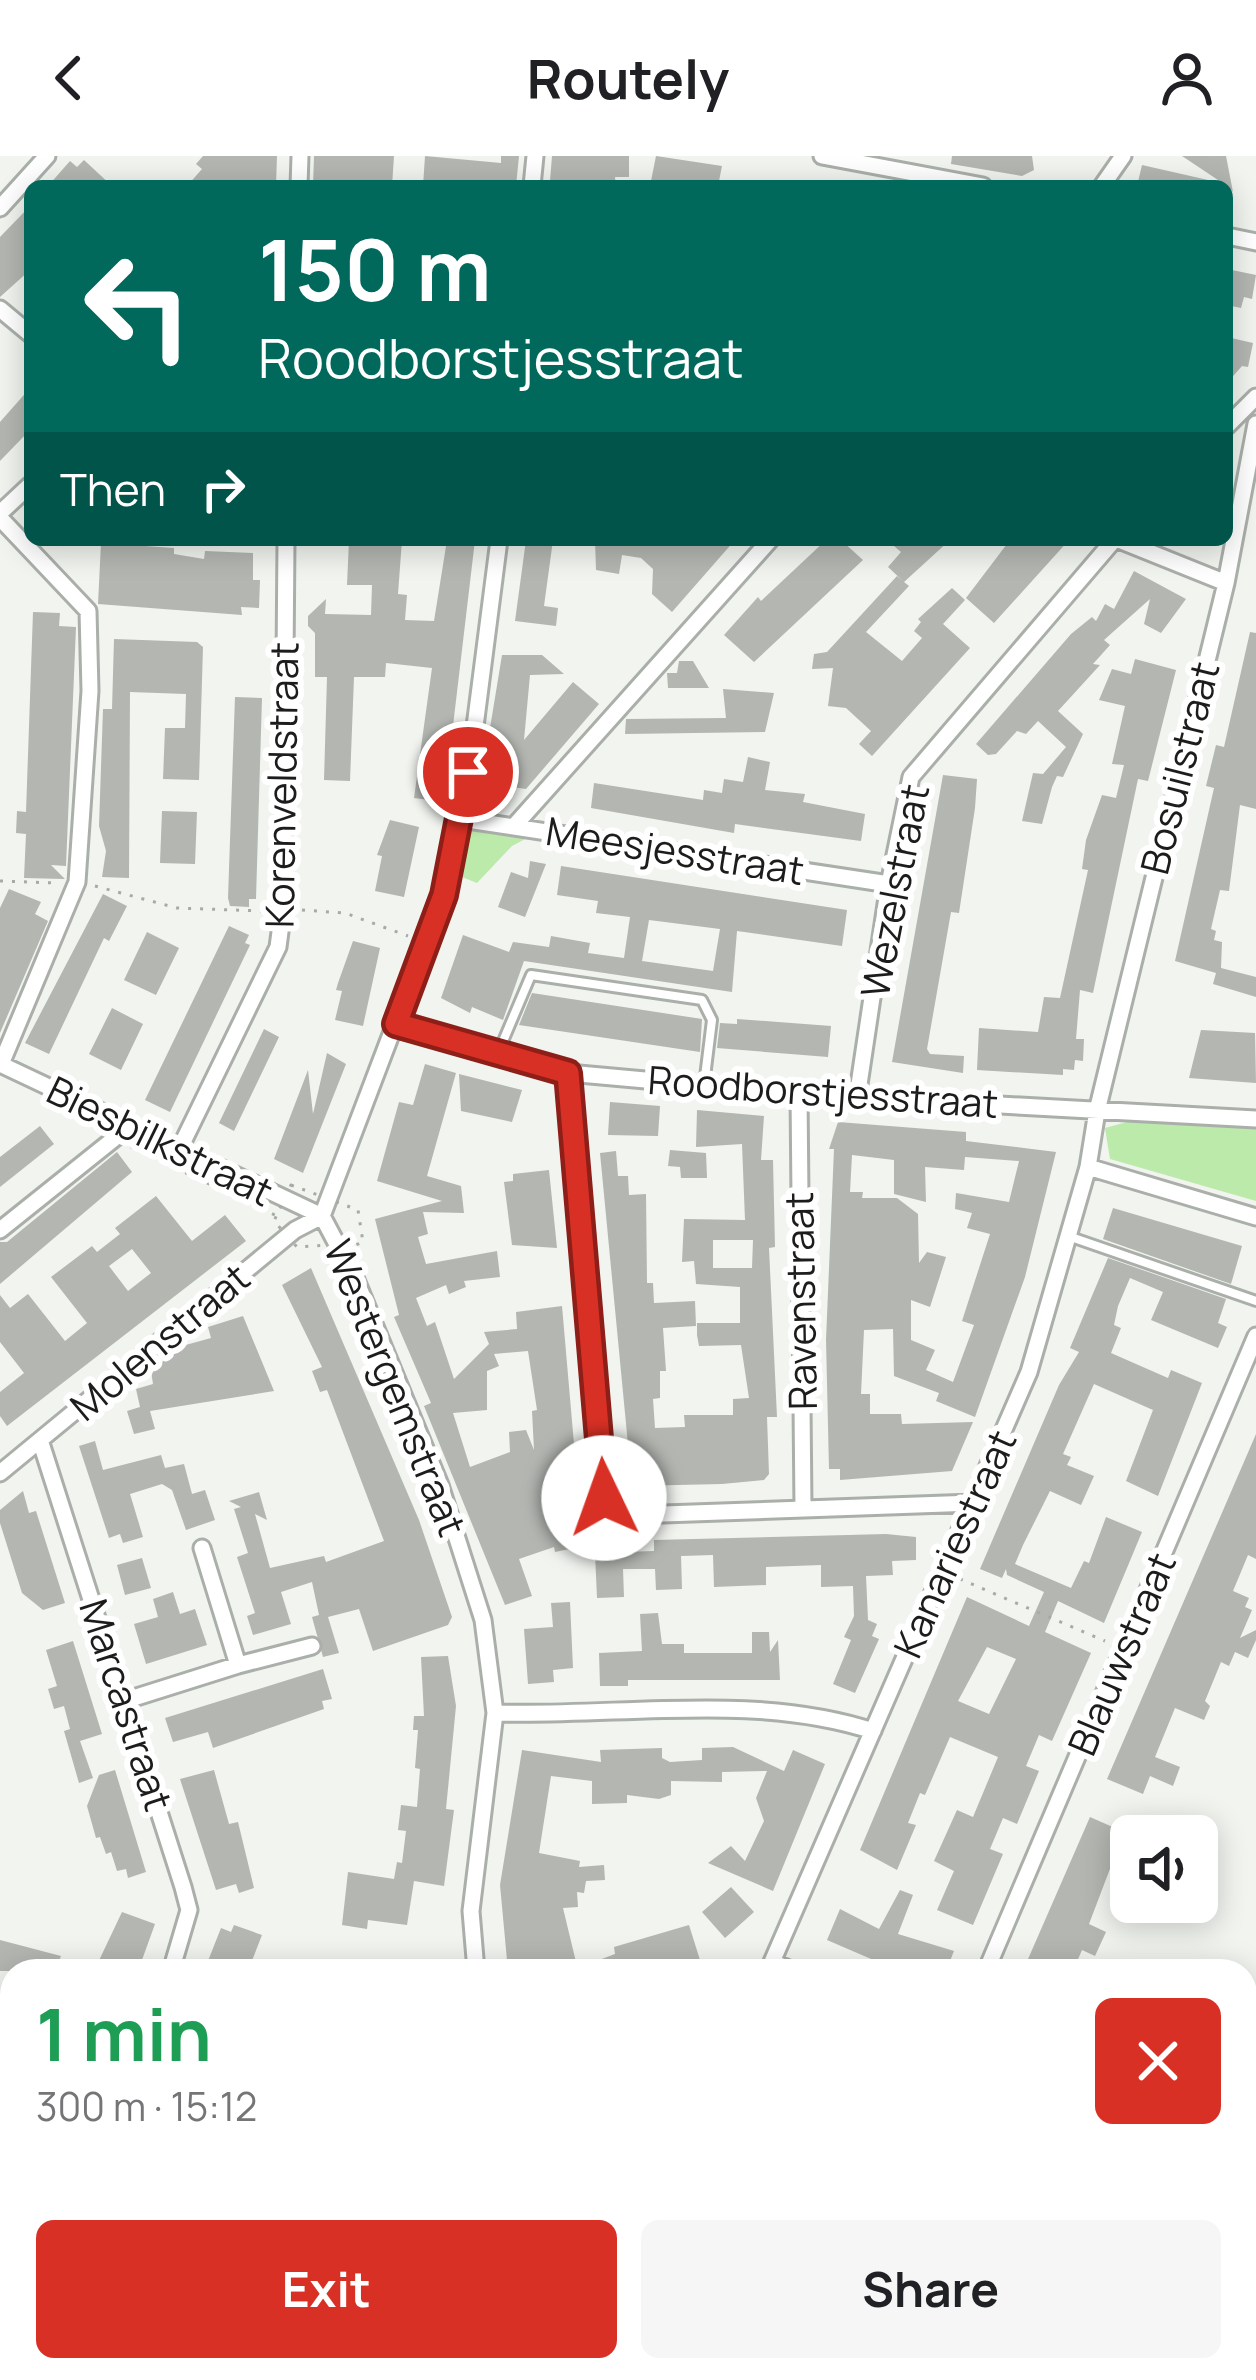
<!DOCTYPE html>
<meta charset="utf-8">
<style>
body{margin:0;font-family:Manrope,sans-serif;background:#f6f6f6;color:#202124;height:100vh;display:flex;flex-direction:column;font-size:45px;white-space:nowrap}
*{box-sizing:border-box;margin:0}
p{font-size:39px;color:#757577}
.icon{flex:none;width:66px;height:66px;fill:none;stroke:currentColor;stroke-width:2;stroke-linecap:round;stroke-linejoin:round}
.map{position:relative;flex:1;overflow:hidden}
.sheet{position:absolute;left:0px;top:1803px;width:1257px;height:423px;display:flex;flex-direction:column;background:#fff;border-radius:36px 36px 0 0;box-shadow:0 6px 30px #0003}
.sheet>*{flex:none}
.top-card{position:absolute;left:24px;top:24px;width:1209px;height:366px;border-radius:18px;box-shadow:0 6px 30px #0003;background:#00695c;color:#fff;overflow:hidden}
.controls{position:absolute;left:1110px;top:1659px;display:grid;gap:24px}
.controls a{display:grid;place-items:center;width:108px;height:108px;border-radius:18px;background:#fff;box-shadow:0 6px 30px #0003;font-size:60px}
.pin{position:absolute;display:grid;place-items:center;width:102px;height:102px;color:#fff;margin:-51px;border:6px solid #fff;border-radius:50%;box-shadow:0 3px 12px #0007}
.me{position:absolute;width:132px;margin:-66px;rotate:357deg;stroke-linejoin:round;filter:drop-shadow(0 0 9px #0008)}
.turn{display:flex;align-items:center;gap:42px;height:252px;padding:0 36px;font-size:54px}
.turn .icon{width:156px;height:156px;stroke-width:2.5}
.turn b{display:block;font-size:84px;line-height:102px}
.then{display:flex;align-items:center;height:114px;padding:0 36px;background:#0003;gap:24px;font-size:45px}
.round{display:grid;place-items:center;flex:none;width:126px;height:126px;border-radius:18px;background:#f6f6f6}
.overview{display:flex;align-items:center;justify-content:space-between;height:204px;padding:0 36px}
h1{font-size:72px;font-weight:700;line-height:90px;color:#1e9e55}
.button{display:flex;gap:24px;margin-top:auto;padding:24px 36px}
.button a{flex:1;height:138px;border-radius:18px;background:#d93025;color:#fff;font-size:48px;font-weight:700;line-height:138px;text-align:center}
.button a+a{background:#f6f6f6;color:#202124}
header{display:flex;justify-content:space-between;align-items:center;height:156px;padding:0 36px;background:#fff;font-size:54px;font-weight:700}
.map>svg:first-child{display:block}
.green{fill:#bceaaa}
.building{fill:#b3b6b1;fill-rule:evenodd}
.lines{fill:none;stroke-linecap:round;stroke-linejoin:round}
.lane-casing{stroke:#abafaa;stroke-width:14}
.street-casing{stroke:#abafaa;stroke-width:21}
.path{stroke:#a8aaa6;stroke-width:3;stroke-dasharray:3 9;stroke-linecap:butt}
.lane{stroke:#fff;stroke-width:8}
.street{stroke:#fff;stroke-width:15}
.route-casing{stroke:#8d1f18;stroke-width:30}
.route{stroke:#d93025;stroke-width:21}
.labels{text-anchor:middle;stroke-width:12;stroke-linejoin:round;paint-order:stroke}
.street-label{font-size:39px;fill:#1c1d1b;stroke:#fff}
</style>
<header><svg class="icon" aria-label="back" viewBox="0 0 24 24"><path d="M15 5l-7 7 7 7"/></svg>Routely<svg class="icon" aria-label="person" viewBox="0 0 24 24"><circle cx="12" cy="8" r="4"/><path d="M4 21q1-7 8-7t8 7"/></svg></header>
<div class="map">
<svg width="1256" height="2224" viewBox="0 0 1256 2224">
<rect width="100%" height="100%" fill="#f1f4ef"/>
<path class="green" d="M474 673 529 681 512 690 477 727 457 719 466 678Z
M1138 963 1256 973V1045L1110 1003 1105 972Z"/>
<path class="building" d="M203 0H277L276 30H187L202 13 196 8Z
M314 0H394L392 30H313Z
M425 0 501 7V0H519L516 30H423Z
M552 0H629V21H615L616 30 550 25Z
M656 0 722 10 718 30H650Z
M952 0H1032L1034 14 1022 20 951 8Z
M1182 0H1226L1233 36 1227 30Z
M84 4 112 30H48L70 5 77 11Z
M1142 9 1208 24 1207 30H1137Z
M30 50V114L0 141V81Z
M1227 113 1256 119 1252 143 1244 141 1241 152 1227 149Z
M1227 181 1253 187 1248 211 1242 210 1227 227Z
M30 232V274L0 305V266Z
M349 384H402L398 438 407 439 405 464 434 465 447 384H475L444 646 414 642 432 512 386 507 385 521H354L350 625 324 624 327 521H315V477L308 470V460L326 443 325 458 371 459 372 429H347Z
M526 384H553L544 450 558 452 556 470 515 465Z
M595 384H735L672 456 652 438 653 413 641 402 622 399 619 418 596 414Z
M826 384H841L863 404 754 506 724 479 758 441 761 445Z
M887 384H950L904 426 909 430 866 476 902 505 922 482 914 475 921 466 918 463 952 432 965 444 943 468 970 492 872 600 859 588 871 575 846 552 828 550 833 512 812 513 814 498 827 496 897 420 903 425 888 411 901 396Z
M1010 384H1069L994 467 966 442Z
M101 387 174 392V398L204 403 205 395 253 397V424H260L259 452 241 451 242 459 98 448Z
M1134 415 1186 443 1161 477 1144 468 1150 443 1104 484 1110 489 1093 508 1100 509 1058 555 1083 578 1063 621 1057 620 1052 631 1042 668 1022 665 1033 617 1043 618 1066 591 1038 565 1026 578 1017 575 996 598 988 599 976 588 1071 478 1092 461 1096 465 1105 448 1114 453Z
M33 456 60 457 59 470 76 471 66 710 51 709 65 723 24 722 26 678 16 677 17 655 26 656Z
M1250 476 1256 477V653L1240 649 1229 735 1220 734 1211 773 1216 775 1214 784 1222 786 1221 812 1256 821V841L1213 828 1216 817 1175 805 1214 632 1206 630 1216 589 1224 591Z
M114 483 197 486 203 491 199 624 163 623 165 572H185L186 538 130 536 129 722 102 721 106 695 99 670 103 553H112Z
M502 499H542L564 518 530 519 524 584 573 526 599 548 526 633 481 627Z
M1135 503 1176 514 1148 625 1138 623 1093 837 1080 834 1076 883H1084L1083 905 1075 904 1074 914 1063 913V919L977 914 979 872 1038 876 1044 841 1060 842 1088 714 1082 713 1086 684 1102 639 1116 642 1124 609 1112 608 1125 550 1099 544 1112 513 1131 518Z
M679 505H693L709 532H668L667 517H677Z
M723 533 774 537 765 576 625 578 626 563 726 562Z
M235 541 262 542 256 743H249V751L230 750 228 742Z
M748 601 770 606 765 634 805 638 803 646 865 658 861 685 735 668 734 677 591 652 594 627 703 644 704 634 722 637 724 623 743 626Z
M943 619 977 623 975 652 959 757 951 756 927 893 930 898 964 900 963 917 892 906Z
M162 655 197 656 195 708 160 707Z
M390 664 419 671 404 741 375 735 382 700 377 699Z
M530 705 546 708 525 761 498 751 511 716 528 722Z
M561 710 847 754 842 790 737 775 732 836 524 805 503 864 472 851 470 857 441 842 463 779 509 796 513 786 549 791 551 780 590 787 588 797 624 802 630 761 596 757 598 745 557 739ZM649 764 720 773 713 815 642 805Z
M9 733 41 746 35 758 48 765 0 877V752Z
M103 738 127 750 109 785 104 782 49 898 25 887Z
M229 770 249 779 245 787 250 789 170 956 145 944Z
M147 776 179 792 156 839 124 824Z
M353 785 380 792 363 870 335 864 342 835 336 834 338 827Z
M532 837 702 863 700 896 519 869Z
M112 852 143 868 121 914 89 898Z
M737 863 831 870 828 901 717 892 720 867 737 868Z
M264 873 279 881 234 975 219 967Z
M1201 874 1255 877 1256 927 1189 922Z
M327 897 346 908 303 1017 274 1003 308 914 313 958Z
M425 908 456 917 427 1020 461 1030 464 1057 423 1056 428 1078 418 1081 426 1108 497 1095 500 1121 464 1125 466 1131 449 1138 446 1129 416 1142 427 1170 435 1166 454 1223 489 1188 484 1176 517 1173 516 1156 562 1150 576 1311 571 1321 588 1389 555 1396 554 1391 519 1403 532 1440 505 1449 424 1250 431 1247 394 1161 399 1159 375 1063 442 1045 377 1025 399 946 413 949ZM528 1195 537 1254 532 1255 534 1294 526 1274 509 1276 510 1296 470 1311 453 1257 487 1254V1215L499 1210 494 1198Z
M459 918 522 934 512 966 461 955Z
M610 946 660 950 658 980 608 979Z
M697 954 764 960 761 1004H773L775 1091 769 1092 777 1261H767L769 1318 764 1324 722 1328 632 1330 600 997 616 995 618 1020H628L629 1039 646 1038 647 1127H653L654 1147 695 1145 696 1170 663 1172 666 1215H660V1242L653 1243 655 1272 685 1271 684 1259H733V1243L749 1242 741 1189 699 1190 697 1179V1167H740V1131L696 1128 694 1105 682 1106 684 1063 745 1064 742 988 696 991ZM713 1084H753L752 1112H713Z
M838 966 966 976V985L1056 996 1025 1121 975 1261 936 1245 939 1237 894 1220 893 1173 864 1174 861 1238H870V1258H901L902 1268 973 1266 952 1315 840 1324V1313H829L826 1184 834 993H829ZM852 999 894 1004V1038L926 1046 925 1011 964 1014 965 1001 1019 1005 1009 1046 956 1037 955 1053 972 1057 967 1072 990 1078 962 1165 974 1169 953 1226 926 1214 935 1194 911 1184V1144L930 1151 946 1101 927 1096 919 1107 918 1058 897 1042H862L863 1036H850Z
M40 970 54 988 0 1031V1001Z
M670 994 706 997 707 1022H681L680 1011 668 1010Z
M117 996 132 1016 0 1128V1086H7Z
M549 1014 557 1092 512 1089 504 1026 513 1025V1018Z
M156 1040 192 1085 225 1059 246 1085 7 1270 0 1260V1236L24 1217 0 1186V1139L10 1152 28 1138 65 1185 87 1167 51 1121 92 1090 97 1096 120 1078 115 1072ZM132 1093 151 1117 128 1135 109 1110Z
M1113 1052 1242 1090 1231 1128 1103 1083Z
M1108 1102 1226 1143 1218 1167 1227 1171 1218 1192 1151 1164 1163 1136 1130 1122 1118 1150 1114 1169 1121 1172 1111 1197 1168 1222 1171 1214 1202 1227 1158 1340 1126 1325 1153 1254 1094 1228 1063 1298 1071 1301 1067 1309 1094 1320 1081 1349 1050 1335 1023 1389 1015 1408 1071 1432 1084 1405 1089 1407 1106 1361 1142 1376 1104 1467 1058 1445 1045 1476 1091 1497 1052 1585 1039 1579 1026 1610 1039 1615 1017 1668 1003 1662 990 1693 1003 1698 973 1769 937 1754 954 1715 934 1705 957 1654 973 1661 998 1601 950 1581 925 1639 920 1637 908 1667 916 1669 897 1714 860 1694 967 1441 1029 1470 1044 1436 1007 1419 1006 1413 1002 1422 980 1413 1059 1229 1079 1196 1070 1192ZM987 1491 1016 1503 989 1558 958 1545Z
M311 1112 419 1364 452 1461 448 1469 373 1495 359 1453 328 1461 339 1497 323 1501 312 1461 319 1459 312 1426 281 1436 291 1468 253 1479 247 1460 255 1457 237 1401 248 1397 234 1353 241 1351 229 1345 259 1336 267 1364 255 1358 270 1412 324 1400 326 1406 384 1385 327 1234 320 1236 312 1215 322 1211 282 1129Z
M243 1160 274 1235 150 1255 155 1273 134 1278 127 1255 140 1251 136 1233 153 1228 151 1215 182 1190 211 1182 208 1171Z
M1256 1278V1403L1248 1399 1233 1435 1249 1442 1245 1451 1252 1454 1240 1482 1256 1474V1484L1248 1502 1235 1496 1229 1510 1221 1506 1205 1545 1210 1550 1204 1564 1175 1552 1155 1601 1180 1611 1173 1630 1150 1620 1143 1638 1107 1623Z
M95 1285 103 1314 161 1299 165 1312 184 1308 192 1338 205 1334 215 1364 186 1374 172 1334 162 1328 130 1338 143 1381 123 1387 120 1378 109 1382 79 1290Z
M23 1335 29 1357 36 1355 65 1447 43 1454 22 1437 0 1367V1354Z
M886 1378 916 1381V1404L892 1405 893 1419 866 1420 868 1464 877 1468 872 1480 879 1483 855 1537 833 1528 851 1484 844 1481 854 1460 853 1430 821 1431V1409L766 1411V1429L714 1431 713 1399 681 1400 682 1433 656 1434 655 1413H623L624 1441 597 1442 595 1397 654 1395V1384Z
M142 1402 151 1432 125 1439 117 1409Z
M173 1436 180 1458 195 1453 207 1489 146 1508 134 1468 158 1461 153 1443Z
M570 1446 573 1512 553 1514 554 1526 528 1528 524 1473 553 1471 551 1447Z
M658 1457 662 1488H684V1497H752V1476H769L770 1496 778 1484 780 1524H628V1530H600L599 1497 642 1495 640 1458Z
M73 1485 102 1578 80 1585 93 1622 79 1627 64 1575 70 1573 64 1550 54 1553 48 1533 57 1530 46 1494Z
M448 1500 456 1550 446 1653 454 1654 444 1730 414 1725 407 1769 368 1764 367 1773 342 1769 348 1716 394 1723 397 1706 402 1707 406 1675 398 1674 401 1649 417 1651 420 1613 415 1612 418 1574H413L414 1560H424L421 1501Z
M323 1513 332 1543 322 1545 324 1553 213 1592 208 1576 173 1586 165 1562Z
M733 1591 784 1615 793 1594 825 1608 773 1735 708 1707 731 1690 745 1705 764 1665 756 1642 767 1615 722 1616V1626L671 1625V1639L659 1643 627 1639V1647L592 1648V1625L551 1620 539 1697 580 1705 579 1711 604 1709 605 1724 586 1725 584 1737 577 1736 578 1751 563 1752 576 1806 543 1815H508L500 1729 522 1594 601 1606 600 1594 662 1592V1602L670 1606 702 1604V1592Z
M115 1614 146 1716 128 1722 126 1713 117 1715 111 1696 106 1698 100 1681 96 1682 87 1650 99 1619Z
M214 1614 229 1668 238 1666 254 1732 239 1737 236 1728 216 1734 180 1623Z
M1090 1661 1124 1676 1089 1768 1106 1776 1095 1800 1082 1794 1073 1815H1038L1025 1810Z
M731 1731 754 1756 725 1782 702 1756Z
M900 1734 913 1739 898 1778 954 1795 946 1815H899L827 1784 840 1753 879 1773Z
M122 1756 155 1768 138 1815H94Z
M234 1769 262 1779 248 1815H204L221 1772 231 1776Z
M689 1769 700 1804 666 1815H570L615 1798 614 1791Z
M0 1784 61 1800 55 1815H0Z"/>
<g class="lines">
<defs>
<path id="lane" d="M498 897 531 819 702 844 712 864 704 929
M1071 1081 1256 1145"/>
<path id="street" d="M822 0 983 30
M299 30 300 0
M532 30 535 0
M1102 30 1123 0
M0 52 47 0
M1227 80 1256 86
M0 153 30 178
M1227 270 1256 241
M0 357 30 329
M0 362 88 455 90 535 77 726 1 908
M1119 384 1226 427
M461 663 889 728
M515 669 770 384
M396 868 568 917 799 938 1256 963
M0 908 322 1060
M568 917 605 1342 614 1355 635 1359 974 1347
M799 938 803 1352
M857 942 889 728 911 621 1114 384
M179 994 278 791 283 753 286 384
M1088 1011 1256 1061
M322 1060 356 1124 440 1329 483 1464 495 1557 471 1755 476 1815
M322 1060 444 739 473 586 499 384
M0 1074 130 970
M40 1284 183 1731 189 1754 171 1815
M0 1317 295 1074 322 1060
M238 1509 312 1490
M127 1544 238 1509 202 1392
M495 1557C619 1561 754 1536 873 1575
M772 1806 1029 1216 1088 1011 1097 955 1226 427 1256 268
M772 1806 793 1815
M986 1815 1256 1180
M0 1854 12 1858
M1245 1954 1256 1932
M0 2105 12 2109
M1245 2162 1256 2164
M567 2214 569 2224
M871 2214 877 2224
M132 2224 136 2214
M905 2224 907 2214
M1128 2224 1131 2214"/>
</defs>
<use href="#lane" class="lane-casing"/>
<use href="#street" class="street-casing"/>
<path class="path" d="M0 725 56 727
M95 730 177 752 262 755
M302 754 345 757 408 780
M131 991 279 1061
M291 1029 358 1054 363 1086 331 1099 327 1089 297 1091 274 1065Z
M960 1423 1105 1485
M741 2224 805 2214"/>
<use href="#lane" class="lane"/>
<use href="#street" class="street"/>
</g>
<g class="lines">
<defs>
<path id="route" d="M468 616 444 739 396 868 568 917 604 1342"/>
</defs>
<use href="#route" class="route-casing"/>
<use href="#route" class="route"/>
</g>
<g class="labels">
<g class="street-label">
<text transform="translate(1180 612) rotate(-76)" y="14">Bosuilstraat</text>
<text transform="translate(282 629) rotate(-89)" y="14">Korenveldstraat</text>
<text transform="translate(675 695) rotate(9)" y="14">Meesjesstraat</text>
<text transform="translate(895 735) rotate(-79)" y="14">Wezelstraat</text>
<text transform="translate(823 936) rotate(4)" y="14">Roodborstjesstraat</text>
<text transform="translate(160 985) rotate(26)" y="14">Biesbilkstraat</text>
<text transform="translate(801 1145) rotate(-91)" y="14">Ravenstraat</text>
<text transform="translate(160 1186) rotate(-40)" y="14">Molenstraat</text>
<text transform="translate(395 1232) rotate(68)" y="14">Westergemstraat</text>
<text transform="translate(955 1388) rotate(-66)" y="14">Kanariestraat</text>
<text transform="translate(1122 1498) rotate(-67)" y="14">Blauwstraat</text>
<text transform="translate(126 1549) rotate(72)" y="14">Marcastraat</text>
</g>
</g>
</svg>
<div class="controls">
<a><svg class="icon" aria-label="sound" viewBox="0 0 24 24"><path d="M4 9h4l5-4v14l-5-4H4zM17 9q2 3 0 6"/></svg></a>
</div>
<div class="pin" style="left:468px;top:616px;background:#d93025"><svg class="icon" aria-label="arrive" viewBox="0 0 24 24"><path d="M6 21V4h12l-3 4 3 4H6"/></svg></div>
<svg class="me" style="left:604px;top:1342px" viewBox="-20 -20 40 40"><circle r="19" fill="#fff"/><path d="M0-13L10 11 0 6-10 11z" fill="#d93025"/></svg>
<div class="top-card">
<div class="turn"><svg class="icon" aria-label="left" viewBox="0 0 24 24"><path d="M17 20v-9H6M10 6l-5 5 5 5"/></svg><div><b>150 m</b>Roodborstjesstraat</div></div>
<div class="then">Then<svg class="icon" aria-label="right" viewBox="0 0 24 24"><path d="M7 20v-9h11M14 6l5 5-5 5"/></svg></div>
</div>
<section class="sheet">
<div class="overview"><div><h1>1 min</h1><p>300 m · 15:12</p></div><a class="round" style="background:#d93025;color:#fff"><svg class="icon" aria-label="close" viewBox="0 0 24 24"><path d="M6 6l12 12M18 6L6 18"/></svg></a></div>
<div class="button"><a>Exit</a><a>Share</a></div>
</section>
</div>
